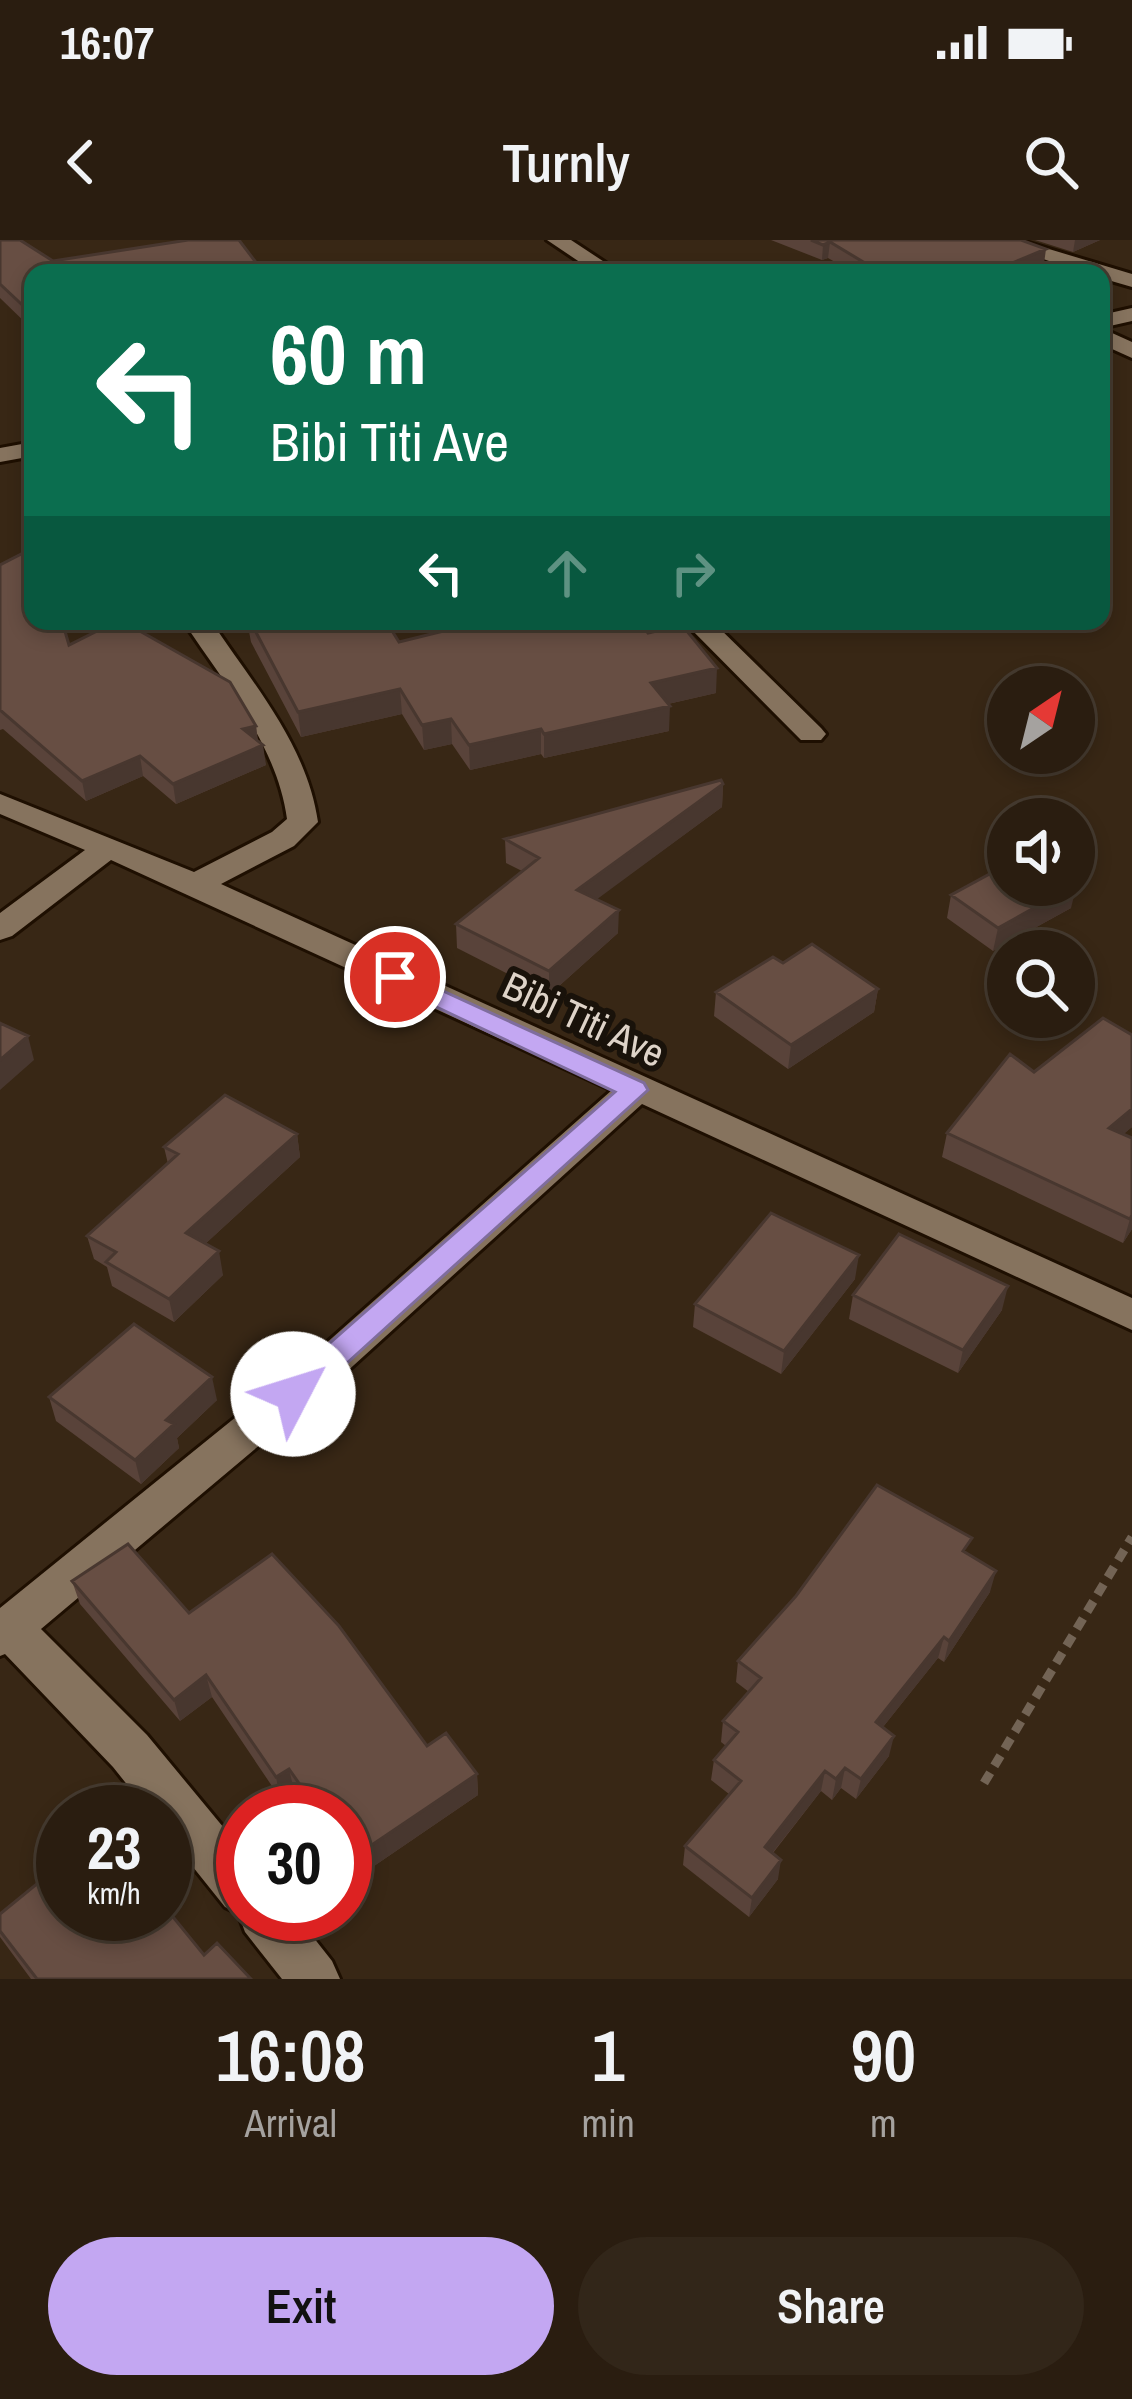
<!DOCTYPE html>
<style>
body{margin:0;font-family:"Archivo Narrow",sans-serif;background:#322619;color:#f1f3f6;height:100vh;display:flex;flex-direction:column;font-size:45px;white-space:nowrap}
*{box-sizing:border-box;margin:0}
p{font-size:39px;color:#a5a29f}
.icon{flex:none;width:66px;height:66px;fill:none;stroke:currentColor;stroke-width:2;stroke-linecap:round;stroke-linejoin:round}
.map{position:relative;height:1739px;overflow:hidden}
.side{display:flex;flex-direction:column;background:#2a1d10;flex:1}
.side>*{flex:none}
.top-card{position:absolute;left:24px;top:24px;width:1086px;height:366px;border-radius:24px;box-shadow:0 6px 18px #0003,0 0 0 3px #463b30;background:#0b6e4f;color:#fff;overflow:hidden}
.needle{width:78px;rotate:35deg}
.tools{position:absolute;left:987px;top:426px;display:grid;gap:24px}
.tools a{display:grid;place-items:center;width:108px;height:108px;border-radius:50%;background:#2a1d10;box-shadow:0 6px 18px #0003,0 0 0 3px #463b30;font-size:60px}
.speed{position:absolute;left:36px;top:1545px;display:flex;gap:24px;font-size:60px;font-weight:700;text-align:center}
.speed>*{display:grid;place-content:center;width:156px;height:156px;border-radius:50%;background:#2a1d10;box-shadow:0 6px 18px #0003,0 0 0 3px #463b30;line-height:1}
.speed small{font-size:30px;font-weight:400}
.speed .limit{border:18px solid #d22;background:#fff;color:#111}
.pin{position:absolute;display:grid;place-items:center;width:102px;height:102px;color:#fff;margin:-51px;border:6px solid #fff;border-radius:50%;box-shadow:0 3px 12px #0007}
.me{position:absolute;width:132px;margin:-66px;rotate:50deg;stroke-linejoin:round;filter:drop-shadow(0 0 9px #0008)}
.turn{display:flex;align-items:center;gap:42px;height:252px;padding:0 48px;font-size:54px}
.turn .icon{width:156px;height:156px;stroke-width:2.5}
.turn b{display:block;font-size:84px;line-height:102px}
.lanes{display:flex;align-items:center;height:114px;padding:0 48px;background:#0003;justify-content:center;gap:60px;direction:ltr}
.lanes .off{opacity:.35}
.eta{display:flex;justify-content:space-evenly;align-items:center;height:204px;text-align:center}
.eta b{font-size:72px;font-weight:600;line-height:84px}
.button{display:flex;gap:24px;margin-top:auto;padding:24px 48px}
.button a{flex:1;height:138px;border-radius:72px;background:#c3a7f2;color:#111;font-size:48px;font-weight:600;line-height:138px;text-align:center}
.button a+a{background:#322619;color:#f1f3f6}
.status{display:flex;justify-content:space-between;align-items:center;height:84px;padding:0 60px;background:#2a1d10;direction:ltr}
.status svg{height:33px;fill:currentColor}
header{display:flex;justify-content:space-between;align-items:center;height:156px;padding:0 48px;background:#2a1d10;font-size:54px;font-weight:600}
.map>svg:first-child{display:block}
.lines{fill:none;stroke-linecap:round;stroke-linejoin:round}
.minor-casing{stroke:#1e0f01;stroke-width:6}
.path{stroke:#736455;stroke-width:9;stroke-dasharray:12 8;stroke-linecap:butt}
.minor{fill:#86735e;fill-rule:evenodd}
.wall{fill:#59433a}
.shaded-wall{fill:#48372f}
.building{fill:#674e43;stroke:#48372f;stroke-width:3}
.route{fill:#c3a7f2;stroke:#7f6d9d;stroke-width:3}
.labels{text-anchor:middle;stroke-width:12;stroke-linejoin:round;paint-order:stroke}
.street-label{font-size:39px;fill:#ded3c8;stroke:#19120a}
</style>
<div class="status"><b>16:07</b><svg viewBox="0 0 49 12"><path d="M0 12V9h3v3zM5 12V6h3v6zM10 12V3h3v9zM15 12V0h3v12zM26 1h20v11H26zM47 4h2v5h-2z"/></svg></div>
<header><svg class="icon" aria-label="back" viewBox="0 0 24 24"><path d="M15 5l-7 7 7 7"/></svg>Turnly<svg class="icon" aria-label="search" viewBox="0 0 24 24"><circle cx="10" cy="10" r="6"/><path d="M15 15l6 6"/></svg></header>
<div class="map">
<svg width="1132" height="1739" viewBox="0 0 1132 1739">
<rect width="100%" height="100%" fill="#382715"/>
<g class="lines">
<defs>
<path id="minor" d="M547 0H571L621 33H596Z
M988 0H1019L1132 34V47L1101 38V33H1084Z
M1132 68V81L1101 88 1132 102V118L1101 104V75Z
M33 202V216L0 222V208Z
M183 381H211C253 444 307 505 318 582L294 606 221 644 1132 1058V1090L642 864 343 1135 41 1389 147 1495 243 1611V1674H295L332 1721 340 1739H282L245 1692 238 1673 225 1667 165 1592V1572H149L113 1527 5 1414 0 1416V1368L315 1113 612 850 111 620 12 696 0 700V673L85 610 0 574V554L194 632 272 592 287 579C277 505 224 443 183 381Z
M683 381H712L821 488 826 494 821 500H801Z"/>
</defs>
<use href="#minor" class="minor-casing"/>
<path class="path" d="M984 1543 1132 1297"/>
<use href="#minor" class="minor"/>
</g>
<path class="wall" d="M0 0 33 33V90L0 58Z
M771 0H1021L1044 24 1022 33H854L828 18 822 20Z
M1035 0H1100L1073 12Z
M0 325 69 405 256 486 258 501 266 525 176 564 143 536 86 561 3 489 0 490Z
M247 381H386L399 402 648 393 716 453 668 464 669 491 544 518 541 514 470 530 452 504 424 510 402 474 301 497 251 402Z
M723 544 722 567 596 659 618 693 549 755 457 708 456 684 522 631 506 623 505 599Z
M951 655 1071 668 993 711 947 678Z
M783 723 878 749 874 772 788 829 714 776 716 752Z
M1034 832 1132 887 1123 894 1132 989 1123 1003 942 917 947 893Z
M297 894 300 917 205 1004 223 1035 174 1082 112 1046 107 1027 94 1019 87 996 168 924 164 907Z
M855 1039 781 1134 693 1087 695 1064Z
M853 1055 1002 1070 958 1133 849 1079Z
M49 1157 217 1160 177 1198 179 1208 141 1244 56 1181Z
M968 1314 990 1352 944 1422 938 1418 883 1487 889 1516 856 1559 841 1548 832 1560 821 1551 773 1613 778 1639 749 1677 683 1625 685 1606 729 1554 711 1540 714 1520 726 1506 721 1502 723 1481 749 1452 736 1442 738 1421Z
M72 1341 189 1373 477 1534 478 1555 355 1639 345 1625V1572H309L294 1550 280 1558 212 1457 180 1481 80 1364Z
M0 1674 103 1690 204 1715 251 1739H31L0 1697Z"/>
<path class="shaded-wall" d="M1075 0H1100L1073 12Z
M830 2 828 18 822 20 823 5Z
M1046 9 1044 24 1022 33H988Z
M878 23 877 33H869L870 26Z
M717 428 716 453 650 468 651 443Z
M400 449 402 474 301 497 298 472Z
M670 466 669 491 544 518V494Z
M451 479 452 504 424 510 422 485Z
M256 486 258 506 243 489Z
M541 489V514L470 530 469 505Z
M263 505 266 525 176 564 173 544Z
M140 516 143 536 86 561 82 541Z
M723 544 722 567 577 674V650Z
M1077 644 1071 668 993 711 998 688Z
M619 670 618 693 549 755V731Z
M878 749 874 772 788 829 791 805Z
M28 796 34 820 0 850V820Z
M1132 869V887L1103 912 1109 888Z
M297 894 300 917 191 1017 186 993Z
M1132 975V989L1123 1003 1130 979Z
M219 1011 223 1035 174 1082 169 1059Z
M859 1015 855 1039 781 1134 784 1111Z
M1008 1046 1002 1070 958 1133 963 1110Z
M212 1137 217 1160 177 1198 179 1208 141 1244 135 1220 166 1180Z
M996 1331 990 1352 944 1422 949 1401Z
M944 1397 938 1418 871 1502 876 1482Z
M206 1435 212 1457 180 1481 174 1460Z
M894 1496 889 1516 856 1559 861 1539Z
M845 1528 841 1548 832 1560 836 1539Z
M289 1529 294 1550 280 1558 276 1537Z
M825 1531 821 1551 762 1626 765 1607Z
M477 1534 478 1555 355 1639 351 1619Z
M781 1620 778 1639 749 1677 752 1658Z"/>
<path class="building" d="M0 0H20L53 21 188 0H239L264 33H33V75L0 44Z
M811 0H1021L1046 9 988 33H892L878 23 870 26 830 2 823 5Z
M33 308V381H62L69 405 117 381H122L230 442 256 486 243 489 263 505 173 544 140 516 82 541 0 470V325Z
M250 381H386L399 402 484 381H639L648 393 682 385 717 428 651 443 670 466 544 494 541 489 469 505 451 479 422 485 400 449 298 472Z
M721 540 723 544 577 650 619 670 549 731 456 684 539 618 505 599Z
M1008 624V645H1074V642L1077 644 998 688 951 655Z
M812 704 878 749 791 805 716 752 773 717 783 723Z
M1103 778 1132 795V869L1109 888 1132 898V975L1130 979 947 893 1010 814 1034 832Z
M0 783 28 796 0 820Z
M225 855 297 894 186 993 219 1011 169 1059 106 1022 116 1012 87 996 178 914 164 907Z
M771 973 859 1015 784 1111 695 1064Z
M899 994 1008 1046 963 1110 853 1055Z
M134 1084 212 1137 166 1180 174 1184 135 1220 49 1157Z
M877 1245 972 1298 963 1311 996 1331 949 1401 944 1397 876 1482 894 1496 861 1539 845 1528 836 1539 825 1531 765 1607 781 1620 752 1658 685 1606 741 1541 714 1520 738 1492 723 1481 761 1438 738 1421 796 1356Z
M128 1304 189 1373 272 1314 339 1386 427 1506 446 1493 477 1534 351 1619 345 1610V1572H319L289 1529 276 1537 206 1435 174 1460 72 1341Z
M55 1629 63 1639V1674H91L103 1690 123 1674H165V1667L204 1715 217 1703 251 1739H37L0 1691V1674Z"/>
<path class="route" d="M395 729 644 843 648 850 304 1162 293 1166 282 1162 278 1154 282 1145 615 852 386 743 382 737 386 731Z"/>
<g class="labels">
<g class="street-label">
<text transform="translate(584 779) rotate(25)" y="14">Bibi Titi Ave</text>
</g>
</g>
</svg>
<div class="tools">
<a><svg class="needle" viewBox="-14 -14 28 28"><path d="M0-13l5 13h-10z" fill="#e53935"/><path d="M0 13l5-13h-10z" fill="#a5a29f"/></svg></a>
<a><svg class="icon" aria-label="sound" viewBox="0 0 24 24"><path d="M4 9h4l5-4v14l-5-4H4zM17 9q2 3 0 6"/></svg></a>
<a><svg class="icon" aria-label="search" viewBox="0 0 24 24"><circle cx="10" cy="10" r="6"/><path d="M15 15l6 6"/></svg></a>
</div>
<div class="speed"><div>23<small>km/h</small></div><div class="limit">30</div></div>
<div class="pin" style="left:395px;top:737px;background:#d93025"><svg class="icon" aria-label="arrive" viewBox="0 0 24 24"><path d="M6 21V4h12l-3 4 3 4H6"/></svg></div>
<svg class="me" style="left:293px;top:1154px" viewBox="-20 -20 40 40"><circle r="19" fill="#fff"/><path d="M0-13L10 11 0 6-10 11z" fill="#c3a7f2"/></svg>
<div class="top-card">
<div class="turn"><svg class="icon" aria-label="left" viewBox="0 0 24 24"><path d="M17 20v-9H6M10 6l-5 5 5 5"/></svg><div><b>60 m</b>Bibi Titi Ave</div></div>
<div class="lanes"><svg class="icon" aria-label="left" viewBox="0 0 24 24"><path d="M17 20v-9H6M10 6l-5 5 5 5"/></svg><svg class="icon off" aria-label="ahead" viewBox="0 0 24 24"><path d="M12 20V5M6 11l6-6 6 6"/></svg><svg class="icon off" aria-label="right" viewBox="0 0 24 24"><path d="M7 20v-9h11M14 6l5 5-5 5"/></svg></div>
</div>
</div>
<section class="side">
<div class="eta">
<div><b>16:08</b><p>Arrival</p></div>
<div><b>1</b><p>min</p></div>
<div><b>90</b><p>m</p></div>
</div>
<div class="button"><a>Exit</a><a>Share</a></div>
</section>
